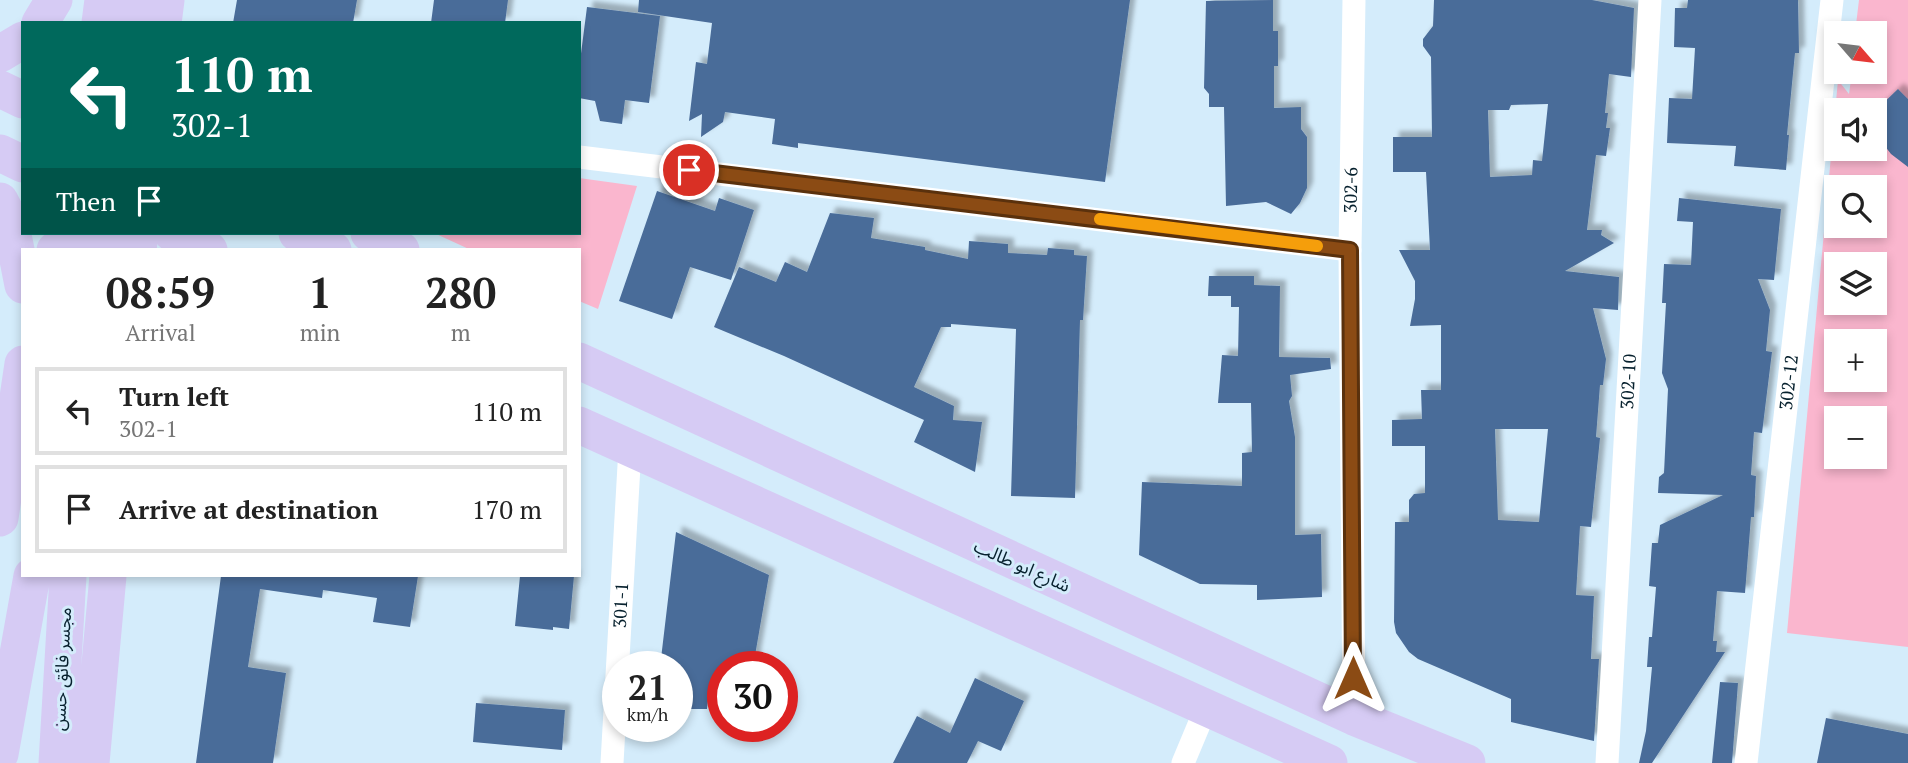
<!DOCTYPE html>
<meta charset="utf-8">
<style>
body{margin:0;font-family:"PT Serif","Noto Sans Arabic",serif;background:#f2f2f2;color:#222;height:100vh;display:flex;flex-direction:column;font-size:26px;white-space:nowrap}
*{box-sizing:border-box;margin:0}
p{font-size:23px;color:#767676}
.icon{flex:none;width:38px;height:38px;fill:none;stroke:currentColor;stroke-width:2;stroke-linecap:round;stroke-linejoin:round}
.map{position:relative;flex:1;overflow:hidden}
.sheet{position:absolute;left:21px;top:248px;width:560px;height:329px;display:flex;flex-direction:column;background:#fff;border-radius:0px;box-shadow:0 4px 10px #0003}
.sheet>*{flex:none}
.guide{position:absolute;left:21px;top:21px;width:560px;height:214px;border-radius:0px;box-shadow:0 4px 10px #0003;background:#00695c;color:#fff;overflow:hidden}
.needle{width:46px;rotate:118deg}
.fabs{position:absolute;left:1824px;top:21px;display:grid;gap:14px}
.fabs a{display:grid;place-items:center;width:63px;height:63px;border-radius:0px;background:#fff;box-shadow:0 4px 10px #0003;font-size:35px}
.speed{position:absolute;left:602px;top:651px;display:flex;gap:14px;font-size:35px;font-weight:700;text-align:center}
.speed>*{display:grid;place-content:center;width:91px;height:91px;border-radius:50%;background:#fff;box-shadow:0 4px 10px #0003;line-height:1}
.speed small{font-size:18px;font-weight:400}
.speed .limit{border:10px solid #d22;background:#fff;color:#111}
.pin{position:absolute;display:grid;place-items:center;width:60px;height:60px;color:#fff;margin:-30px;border:4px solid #fff;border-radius:50%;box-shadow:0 2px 7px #0007}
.me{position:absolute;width:77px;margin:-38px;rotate:0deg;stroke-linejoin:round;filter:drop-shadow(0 0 5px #0008)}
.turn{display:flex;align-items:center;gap:24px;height:147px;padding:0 35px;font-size:32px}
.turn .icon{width:91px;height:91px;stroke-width:2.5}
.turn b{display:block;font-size:49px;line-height:60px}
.then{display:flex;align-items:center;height:66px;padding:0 35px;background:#0003;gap:14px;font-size:26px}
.eta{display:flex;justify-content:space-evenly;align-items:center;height:119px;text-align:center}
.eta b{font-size:42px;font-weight:600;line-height:49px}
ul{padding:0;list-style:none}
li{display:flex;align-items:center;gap:21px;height:88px;margin:0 14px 10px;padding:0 21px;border:4px solid #e0e0e0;border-radius:0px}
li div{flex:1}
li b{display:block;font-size:26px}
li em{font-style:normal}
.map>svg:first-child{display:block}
.green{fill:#fab6ce;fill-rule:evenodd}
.building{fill:#4a6c99;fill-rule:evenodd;filter:url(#shadow)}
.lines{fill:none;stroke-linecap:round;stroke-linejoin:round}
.minor{stroke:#fff;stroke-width:23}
.primary{stroke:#d6cbf4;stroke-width:37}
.route-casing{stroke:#5a310d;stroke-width:18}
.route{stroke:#8b4b14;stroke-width:12}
.slow{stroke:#f59e0b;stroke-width:12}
.labels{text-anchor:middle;stroke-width:6;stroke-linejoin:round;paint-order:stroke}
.street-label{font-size:18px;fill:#07212e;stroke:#d4ecfb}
</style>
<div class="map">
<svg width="1908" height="763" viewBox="0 0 1908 763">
<defs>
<filter id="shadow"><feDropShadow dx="6" dy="-6" stdDeviation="2" flood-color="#0004"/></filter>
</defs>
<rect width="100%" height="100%" fill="#d4ecfb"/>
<path class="green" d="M1859 0H1908V647L1787 633 1838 80 1849 94 1852 72H1874V33H1855ZM1836 110H1874V149H1836ZM1836 187H1874V226H1836ZM1836 264H1874V303H1836ZM1836 341H1874V380H1836ZM1836 418H1874V457H1836Z
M579 178 637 186 598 309 579 301V250H471L434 233H579Z"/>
<path class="building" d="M237 0H357L353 23H233Z
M434 0H508L505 23H431Z
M639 0H1130L1105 182 798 143V148L772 144 775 119 725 112 723 122 701 137 702 114 689 121 696 62 707 64 712 23 638 12Z
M1273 0V31H1278V66H1274V108L1301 107V129L1307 137V188L1300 203 1291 214 1266 202 1226 206 1224 107H1209V94L1204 88 1206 1Z
M1434 0H1592L1634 8 1631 77 1609 74 1605 113H1608L1606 128H1610L1606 156 1596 155 1587 230H1602L1601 235 1614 243 1565 271 1619 277 1618 310 1593 308 1606 359 1603 385H1600L1596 437 1600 438 1591 527 1580 526 1576 595 1594 596 1591 659H1599L1594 741 1511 722V699L1418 659 1409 652 1396 633 1394 622 1395 522H1409V500L1414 494 1425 493V446H1392V420L1422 419 1421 390H1441V325L1410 326 1415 299V281L1399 250H1430L1426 172H1393V137H1432L1431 57 1423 46V39L1433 26ZM1548 104 1542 161 1533 160 1532 175 1490 177 1488 110H1509L1511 105ZM1495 429H1548L1539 522 1498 520Z
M1688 0H1798L1799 53H1795L1787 135H1789L1786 170 1734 166 1736 146 1667 143 1669 98 1692 99 1695 48 1674 47 1675 8H1687Z
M587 7 660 16 649 103 625 100 622 124 600 121 595 101 579 98V69Z
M1898 89 1908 99V167L1891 154 1874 132V112Z
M657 191 715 211 719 198 754 210 731 280 690 267 672 319 619 301Z
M1679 198 1781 209 1774 280 1758 279 1770 310 1766 351 1772 352 1762 433 1754 432 1751 475 1756 476 1754 517H1751L1745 593 1717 591 1713 641H1717L1716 652H1725L1652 763H1639L1646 731 1652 667H1647L1649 637H1652L1656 587 1649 586 1652 543H1658L1660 525 1723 495 1658 493 1659 477 1664 473 1668 389 1662 373 1666 303H1662L1664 264 1691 265 1693 222 1677 221Z
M830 213 874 218 871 238 925 247V250L968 259 969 241 1008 244V253L1047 255 1048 248 1074 250V255L1087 256 1083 320H1080L1075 498 1011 496 1016 329 951 324V327H941L914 387 954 406 953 420 982 422 975 472 914 442 924 420 784 356 714 327 739 267 776 282 785 262 807 272Z
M1209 276H1254V285L1280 286 1279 357 1330 358 1331 369 1290 375 1292 396 1289 401 1295 437V535L1321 534 1322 597 1257 600V585L1200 584 1139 555 1142 482 1242 486V453L1252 452 1251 403H1218L1222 355 1238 356 1239 307H1231V296H1208Z
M676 532 769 575 753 667H723V694L709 691 707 709H677V667H660Z
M221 576H418L410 627 373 622 377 598 323 590 322 598 260 589 248 667 286 673 273 763H196Z
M520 576H574L569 629 553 627V630L515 626Z
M975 678 1024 701 1001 751 978 741 967 763H893L917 716 950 733Z
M1720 682 1738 683 1732 763H1712Z
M476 703 565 710 562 750 473 742Z
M1826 718 1908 734V763H1817Z"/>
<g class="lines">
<g class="minor">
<path d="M579 157 1350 250"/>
<path id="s1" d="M1354 717 1350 250 1354 0"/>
<path id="s2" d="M612 763 630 448"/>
<path d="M1183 763 1206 708"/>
<path id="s3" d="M1607 763 1650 0"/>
<path id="s4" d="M1746 763 1832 0"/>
</g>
<path class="primary" d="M40 23 54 0
M100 23 103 0
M131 23 134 0
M163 23 166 0
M0 54 23 40
M0 89 23 100
M0 153 23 164
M0 201 10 220 23 285
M172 233 209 250
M297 233 333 250
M369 233 401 250
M55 250C73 241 92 239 110 250
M138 250 140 233
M579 361 1354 717 1467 763
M579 425 1329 763
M0 518 23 364
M0 754 32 576
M57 763 68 576
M91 763 108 576"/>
</g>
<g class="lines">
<defs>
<path id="route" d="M689 170 1350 250 1353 678"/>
</defs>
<use href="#route" class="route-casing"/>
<use href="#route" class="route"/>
<path class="slow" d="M1100 219 1317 246"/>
</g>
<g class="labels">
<g class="street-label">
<text dy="6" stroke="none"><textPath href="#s1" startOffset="527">302-6</textPath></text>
<text dy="6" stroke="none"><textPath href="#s3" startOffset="382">302-10</textPath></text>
<text dy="6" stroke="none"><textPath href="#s4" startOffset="383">302-12</textPath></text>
<text transform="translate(1022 566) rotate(24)" y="6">شارع ابو طالب</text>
<text dy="6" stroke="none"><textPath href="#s2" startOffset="158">301-1</textPath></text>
<text transform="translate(62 669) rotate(-87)" y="6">مجسر فائق حسن</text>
</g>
</g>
</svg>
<div class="fabs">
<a><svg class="needle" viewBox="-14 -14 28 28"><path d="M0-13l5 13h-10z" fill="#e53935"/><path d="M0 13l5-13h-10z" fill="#767676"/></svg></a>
<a><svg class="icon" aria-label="sound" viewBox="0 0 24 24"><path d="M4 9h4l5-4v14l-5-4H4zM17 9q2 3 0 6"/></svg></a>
<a><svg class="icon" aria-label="search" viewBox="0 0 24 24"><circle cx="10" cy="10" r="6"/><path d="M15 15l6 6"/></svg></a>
<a><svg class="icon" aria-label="layers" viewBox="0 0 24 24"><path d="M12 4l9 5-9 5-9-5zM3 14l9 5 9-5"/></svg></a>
<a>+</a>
<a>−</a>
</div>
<div class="speed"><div>21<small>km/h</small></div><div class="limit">30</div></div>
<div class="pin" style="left:689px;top:170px;background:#d93025"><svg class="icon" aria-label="arrive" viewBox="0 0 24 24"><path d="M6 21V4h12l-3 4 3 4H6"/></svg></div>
<svg class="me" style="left:1353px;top:678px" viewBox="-20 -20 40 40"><path d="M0-17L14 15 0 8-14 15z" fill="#8b4b14" stroke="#fff" stroke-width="4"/></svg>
<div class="guide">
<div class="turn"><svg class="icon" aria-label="left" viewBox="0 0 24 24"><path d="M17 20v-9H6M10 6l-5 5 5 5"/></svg><div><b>110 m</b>302-1</div></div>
<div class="then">Then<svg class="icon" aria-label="arrive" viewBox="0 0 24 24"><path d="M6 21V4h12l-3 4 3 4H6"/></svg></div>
</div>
<section class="sheet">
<div class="eta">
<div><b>08:59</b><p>Arrival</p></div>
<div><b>1</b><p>min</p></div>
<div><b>280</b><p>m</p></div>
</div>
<ul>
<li><svg class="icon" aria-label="left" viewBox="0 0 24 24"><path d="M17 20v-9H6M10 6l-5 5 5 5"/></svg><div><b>Turn left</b><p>302-1</p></div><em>110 m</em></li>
<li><svg class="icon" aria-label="arrive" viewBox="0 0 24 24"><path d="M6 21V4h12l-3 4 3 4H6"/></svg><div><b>Arrive at destination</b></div><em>170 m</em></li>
</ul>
</section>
</div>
